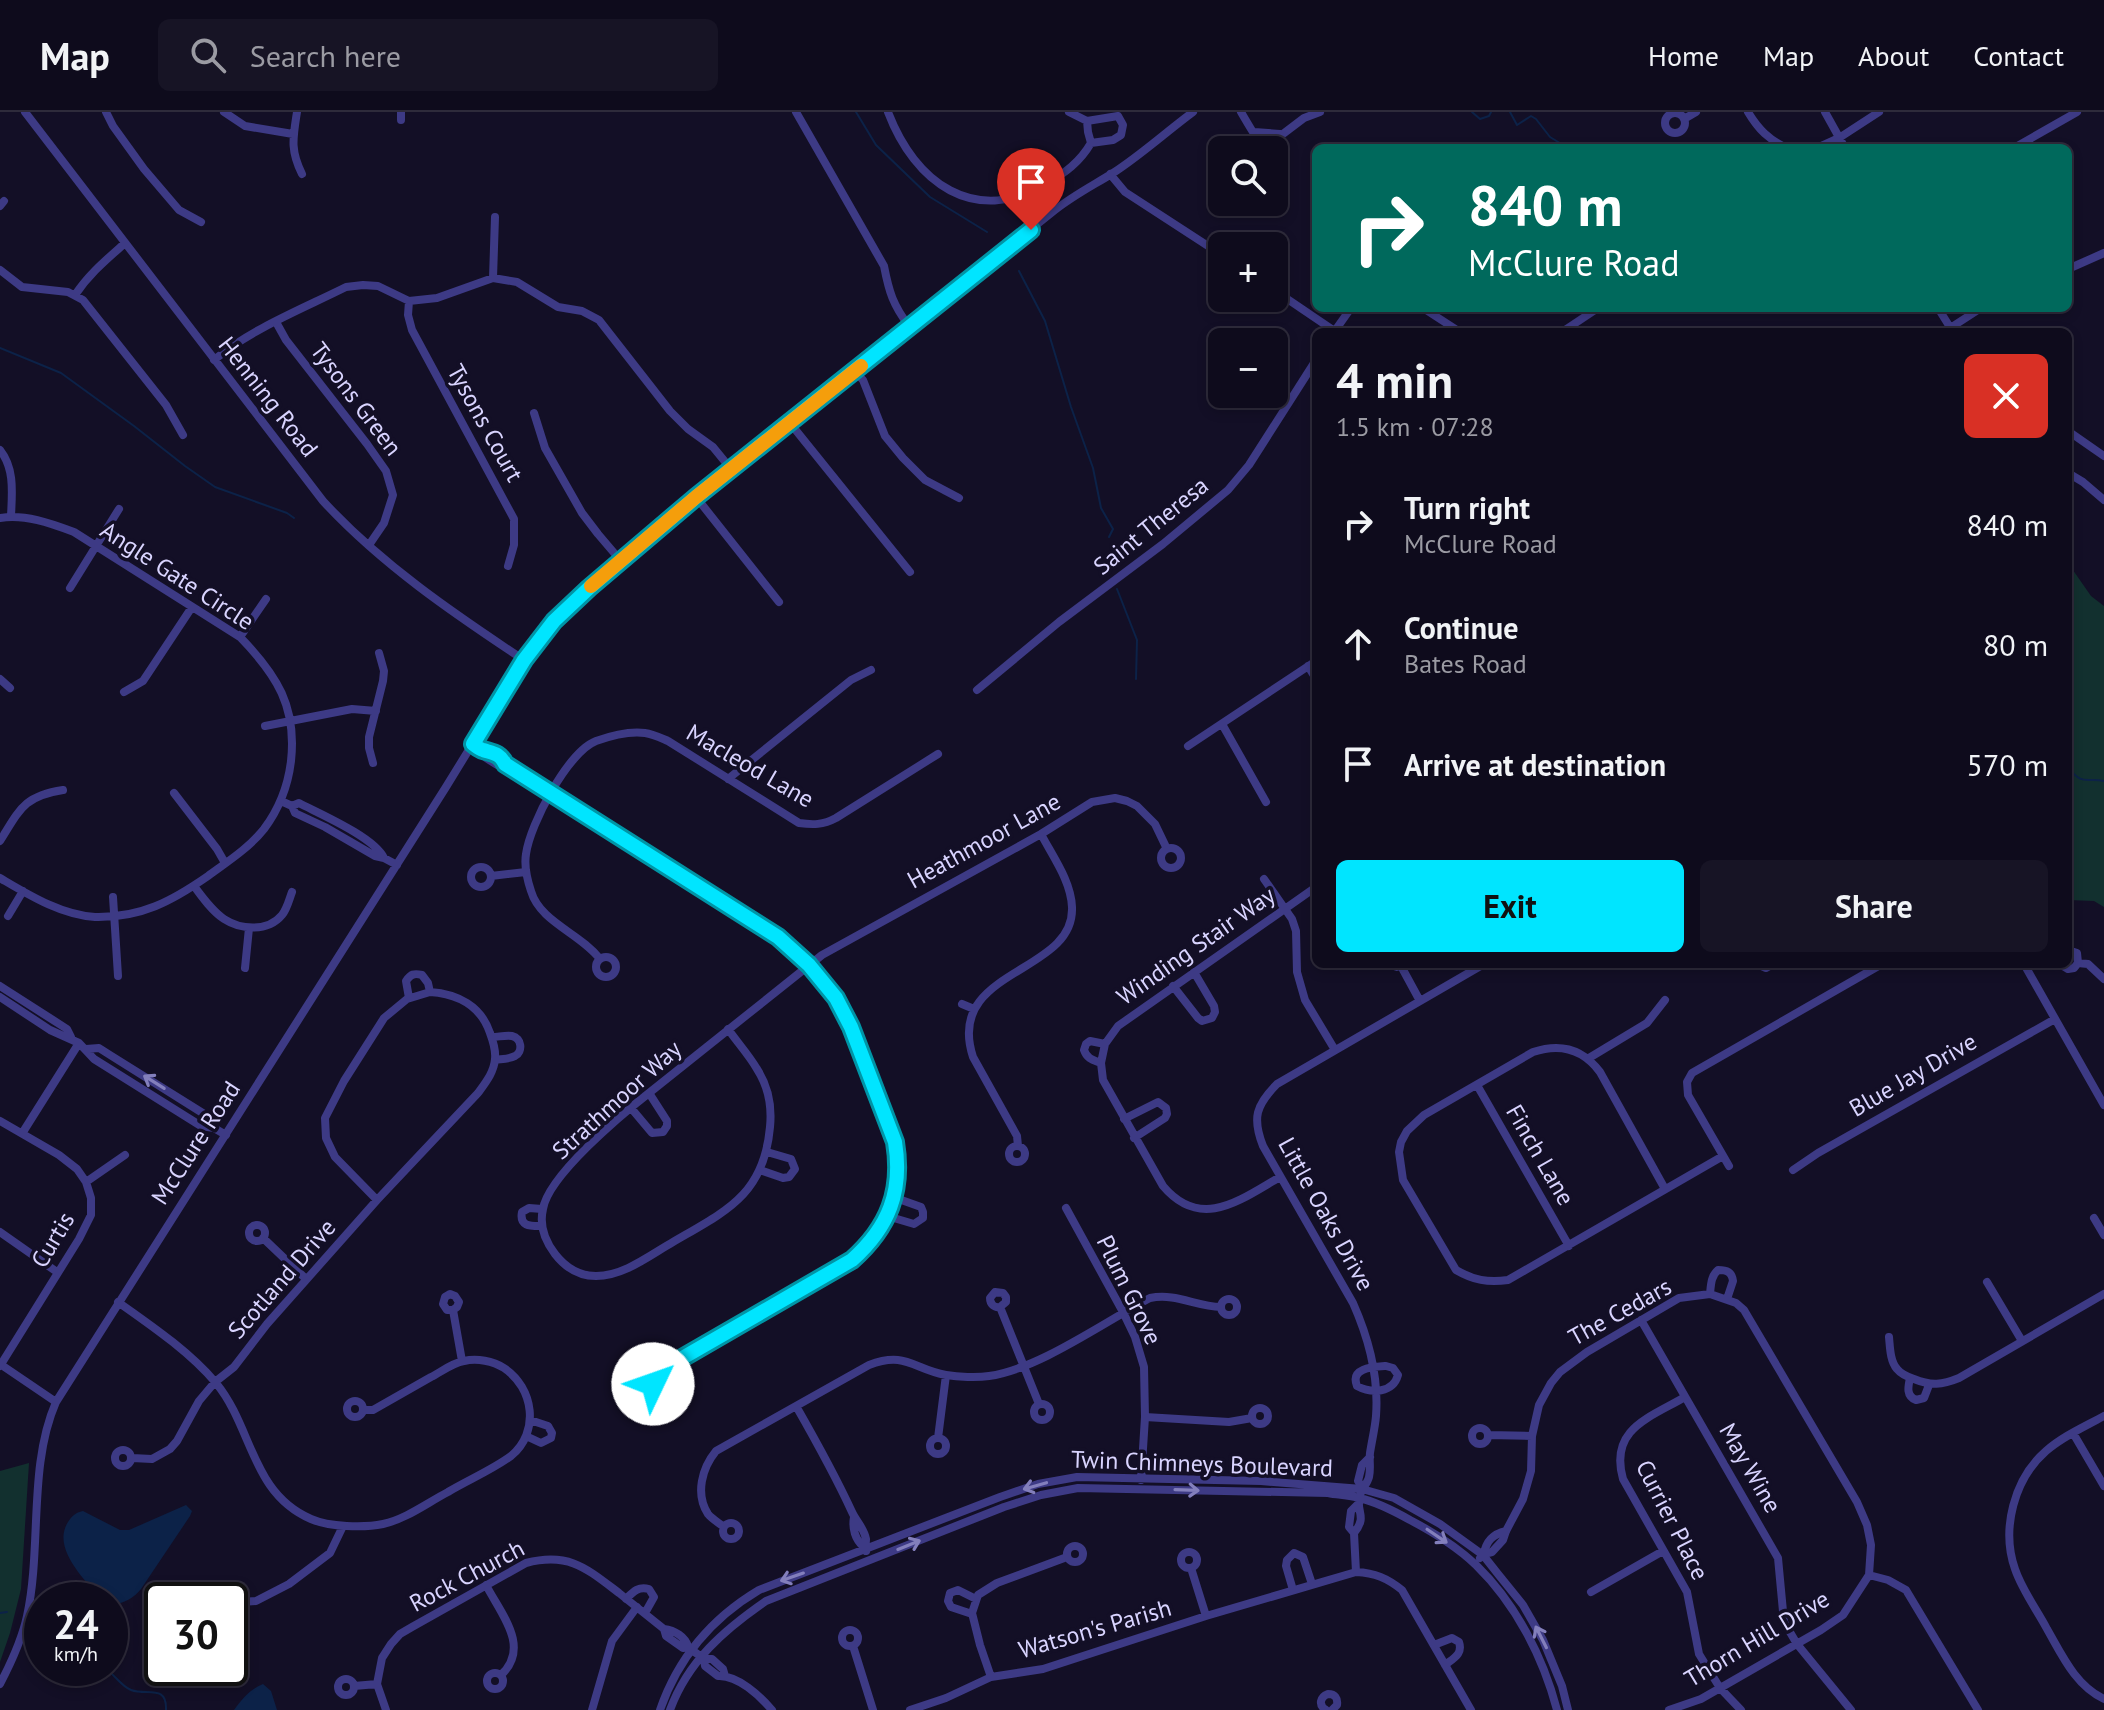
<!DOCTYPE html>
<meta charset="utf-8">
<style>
body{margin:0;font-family:"PT Sans",sans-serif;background:#171425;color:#f1f3f6;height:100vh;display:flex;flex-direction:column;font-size:30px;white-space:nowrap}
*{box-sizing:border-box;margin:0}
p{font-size:26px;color:#9b9ba3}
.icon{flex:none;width:44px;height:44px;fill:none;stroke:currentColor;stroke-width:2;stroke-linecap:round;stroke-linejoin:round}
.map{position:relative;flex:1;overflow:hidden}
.sheet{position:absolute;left:1312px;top:216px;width:760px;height:640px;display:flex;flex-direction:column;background:#0e0b1c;border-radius:12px;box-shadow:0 4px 12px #0003,0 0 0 2px #2e2b3b}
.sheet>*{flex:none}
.banner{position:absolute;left:1312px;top:32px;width:760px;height:168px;border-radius:12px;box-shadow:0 4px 12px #0003,0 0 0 2px #2e2b3b;background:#00695c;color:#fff;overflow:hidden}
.tools{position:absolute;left:1208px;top:24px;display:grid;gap:16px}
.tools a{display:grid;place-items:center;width:80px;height:80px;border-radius:12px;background:#0e0b1c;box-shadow:0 4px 12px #0003,0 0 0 2px #2e2b3b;font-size:40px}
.speed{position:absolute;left:24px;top:1470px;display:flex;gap:16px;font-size:40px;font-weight:700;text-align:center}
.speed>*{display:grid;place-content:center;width:104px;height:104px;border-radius:50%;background:#0e0b1c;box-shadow:0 4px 12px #0003,0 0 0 2px #2e2b3b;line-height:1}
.speed small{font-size:20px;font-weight:400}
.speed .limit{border:4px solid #111;border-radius:12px;background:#fff;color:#111}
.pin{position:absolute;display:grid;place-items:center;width:68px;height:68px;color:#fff;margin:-82px -34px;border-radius:50% 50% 50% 0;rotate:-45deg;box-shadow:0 0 8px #0007}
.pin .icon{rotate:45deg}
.me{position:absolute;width:88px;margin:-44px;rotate:48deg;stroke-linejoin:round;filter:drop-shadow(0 0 6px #0008)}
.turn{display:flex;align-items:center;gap:28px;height:168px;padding:0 24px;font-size:36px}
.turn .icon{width:104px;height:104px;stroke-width:2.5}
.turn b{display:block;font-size:56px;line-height:68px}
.round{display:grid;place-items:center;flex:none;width:84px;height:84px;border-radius:12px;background:#171425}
.overview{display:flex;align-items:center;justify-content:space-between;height:136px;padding:0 24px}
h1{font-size:48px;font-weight:700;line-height:60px}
.primary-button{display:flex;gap:16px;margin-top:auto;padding:16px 24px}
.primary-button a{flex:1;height:92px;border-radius:12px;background:#00e5ff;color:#111;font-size:32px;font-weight:700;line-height:92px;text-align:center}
.primary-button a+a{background:#171425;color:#f1f3f6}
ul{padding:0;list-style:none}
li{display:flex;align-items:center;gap:24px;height:120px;padding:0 24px}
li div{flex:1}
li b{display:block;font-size:30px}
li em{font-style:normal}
header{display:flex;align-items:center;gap:48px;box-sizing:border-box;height:112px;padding:0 40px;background:#0e0b1c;border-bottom:2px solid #2e2b3b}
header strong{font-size:38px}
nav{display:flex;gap:44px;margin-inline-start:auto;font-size:28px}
.search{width:560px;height:72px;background:#171425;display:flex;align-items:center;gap:20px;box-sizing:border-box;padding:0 28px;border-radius:12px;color:#9b9ba3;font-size:30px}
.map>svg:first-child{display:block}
.green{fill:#12302f}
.water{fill:#0c2248}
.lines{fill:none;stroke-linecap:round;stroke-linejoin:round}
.stream{stroke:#0c2248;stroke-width:2}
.minor{stroke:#3d3a85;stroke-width:8}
.oneway{stroke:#837fbc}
.route-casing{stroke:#0095a6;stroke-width:20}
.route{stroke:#00e5ff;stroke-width:14}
.slow{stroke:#f59e0b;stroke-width:14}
.labels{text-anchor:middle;stroke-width:7;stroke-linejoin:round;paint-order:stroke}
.street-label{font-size:24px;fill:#d9d4ff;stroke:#130f26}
</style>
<header>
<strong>Map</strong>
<div class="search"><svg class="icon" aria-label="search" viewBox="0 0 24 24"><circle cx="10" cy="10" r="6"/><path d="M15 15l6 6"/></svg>Search here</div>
<nav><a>Home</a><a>Map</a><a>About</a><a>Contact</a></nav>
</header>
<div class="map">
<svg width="2104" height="1598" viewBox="0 0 2104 1598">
<rect width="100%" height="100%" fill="#130f26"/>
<path class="green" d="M2068 451 2091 484 2104 494V795L2094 789 2068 788Z
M29 1351 21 1477 10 1521 0 1550V1359Z"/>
<path class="water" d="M186 1393 192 1399 190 1404 141 1477C134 1486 122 1493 110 1492V1488H101C86 1468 51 1437 68 1410 73 1403 75 1401 83 1399L120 1418H129Z
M263 1572 271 1579 277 1598H234C242 1587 250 1577 263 1572Z"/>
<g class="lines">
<path class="stream" d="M856 0 876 33 930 85 987 120
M1472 0 1480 7 1489 4 1491 0
M1510 0 1517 13 1531 4 1536 7 1550 25 1568 36
M1019 159 1045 209 1071 295 1093 356 1101 396 1113 417 1109 425
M1594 218V220
M0 236 61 261 134 314 185 354 215 375 287 401 294 406
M1117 477 1137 528 1136 567
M2068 655C2083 675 2086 665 2104 669
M0 1501 7 1500
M105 1556C114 1562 121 1574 131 1578 147 1584 167 1572 166 1598"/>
<path class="minor" d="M25 0 323 389C381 452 453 501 524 548
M106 0 113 14 144 57 179 98 201 110
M224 0 245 14 293 22
M297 0C293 26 290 38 302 62
M796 0 884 154C889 180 893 193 909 214
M888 0C915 71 974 114 1046 72 1065 61 1080 50 1091 31L1088 20 1087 9 1069 0
M1241 0C1244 5 1259 31 1261 32 1263 34 1265 33 1267 34L1304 6 1320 0
M1748 0C1758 17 1769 28 1787 36
M1825 0 1845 36
M1665 11a10 10 0 1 1 20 0a10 10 0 1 1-20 0Z
M1684 7 1696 0
M401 8V0
M1087 9 1118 4 1123 13 1121 23 1113 28 1091 31
M1254 20 1280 22
M1817 36 1839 26 1879 0
M2014 36 2077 0
M1110 62 1125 80 1222 143
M0 94 4 89
M2068 157 2104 141
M0 158 22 175 68 180 83 188 166 293 183 323
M493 166 495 105
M1274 178 1336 220
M75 183C89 162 106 148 125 131
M409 189 408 203 412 218 514 407V433L508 454
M1423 196 1460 220
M1938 196 1953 220
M276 210 286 228 367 332 386 359 393 383 384 411 369 433
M1334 220 1351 196
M1562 220 1598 196
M1944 220 1981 196
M214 248C251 217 302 197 346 175L363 173 378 174 409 189 437 186 493 166 517 170 558 195 582 199 599 208 670 299 688 317 713 335 731 357
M854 259 863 268 885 324 903 346 925 368 959 386
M534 301 545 336 582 401 598 422 621 449
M790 311 910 460
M2068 319 2104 344
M0 338C15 357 12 381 11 404
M2068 361 2083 370 2104 388
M696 385 779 490
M0 406C25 402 50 411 74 420L240 525C277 563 297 595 291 649 288 674 279 697 264 717 249 736 227 750 208 764 172 789 141 806 95 805 61 803 29 783 0 766
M70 476 119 397
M240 525 266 487
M1308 554 1316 567
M0 567 10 576
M977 578 1059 510 1163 432 1228 378 1249 353 1316 248
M124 580 143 569 192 495
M1222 612 1266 690
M265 614 352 597 376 599
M473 632C476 634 479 637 482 638 492 642 500 641 505 652L778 825 809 853 836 886 851 915 895 1030C904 1082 885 1127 840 1155L658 1260
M1188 634 1316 549
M484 639 486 646 497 653 505 652
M373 651 369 636V625L383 569 384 559 379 541
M728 667 851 568 871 558
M174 681 217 737 225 751
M281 689 292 694 295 701 325 715 375 744 384 746 397 753
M292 694 299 691C320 702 374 725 384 746
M0 729C20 697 24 684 63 678
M1161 746a10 10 0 1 1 20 0a10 10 0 1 1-20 0Z
M471 765a10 10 0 1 1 20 0a10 10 0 1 1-20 0Z
M491 764 526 760
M1264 767 1292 807 1296 819 1297 860 1305 888 1335 938
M194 774C202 785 212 799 224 807 241 818 268 820 282 803 287 797 289 788 292 780
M113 785 118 864
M8 804 23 779
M596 855a10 10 0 1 1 20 0a10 10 0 1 1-20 0Z
M600 847C580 821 540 810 531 779 527 767 524 754 526 742 530 712 568 640 596 629 610 624 630 619 645 621 653 622 661 626 668 629L799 711C813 713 823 713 836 706L938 642
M2078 851 2088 852 2104 867
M1388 852 1397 855 1403 852
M1757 852 1766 856 1773 852
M2024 852 2104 993
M2060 852 2068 857 2074 856 2078 851 2077 841 2068 838
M1401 854 1420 889
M245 856 249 816
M0 874 67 917 71 925
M1173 874 1198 906 1202 909 1212 906 1215 900 1214 894 1194 860
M430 880C458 882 481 894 490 921 493 929 496 938 495 947 494 960 486 970 478 981L377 1088 335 1045 326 1026 325 1006 344 969 384 906 407 887Z
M0 885 50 918 79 931 94 947 201 1014 214 1016 226 1023
M409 886 406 869C411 862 414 861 422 863L428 871 430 880
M962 892 974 897
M728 917C737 930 749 943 757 957 768 974 772 995 770 1015 764 1083 726 1099 673 1130 650 1143 624 1164 596 1164 579 1164 565 1155 555 1142 545 1129 539 1114 543 1097 548 1064 622 1002 649 981L822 843 1041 722 1092 690 1115 686 1127 689 1137 694 1155 712 1167 737
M492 925C498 925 506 923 512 924 522 926 523 940 515 944 510 947 501 947 495 948
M86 937 99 936 110 943 209 1005 214 1016
M1589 946 1647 911 1665 888
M1101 951C1093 948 1087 947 1084 938L1086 932 1090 929 1105 932
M1477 973 1569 1134
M631 996 652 1021 663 1020 667 1014V1009L649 981
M1124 1007 1158 990 1166 996 1167 1002 1165 1006 1134 1026
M0 1009 59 1043 77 1057 86 1070 91 1086V1103L79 1127 0 1254
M23 1020 79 931
M1009 1042a8 8 0 1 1 16 0a8 8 0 1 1-16 0Z
M1018 1034 1017 1024 973 945C944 856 1075 863 1072 795 1071 769 1053 745 1041 722
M1729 1054 1688 983 1687 970 1692 961 1882 852
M760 1058 783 1066 789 1065 795 1057 791 1047 767 1040
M1793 1058 1818 1041 2055 907
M1280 1065C1240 1088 1201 1119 1163 1074L1103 968 1101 951 1105 932 1118 914 1316 775
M86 1070 125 1043
M1665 1077 1600 960C1583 937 1560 931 1533 940L1424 1003 1407 1019 1401 1030 1399 1040 1403 1068 1456 1158C1473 1168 1488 1171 1508 1168L1723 1044
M1066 1096 1123 1200 1135 1225 1144 1255 1145 1305 1141 1368
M887 1104 914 1112 923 1106V1100L921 1095 893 1085
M2094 1106 2104 1123
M249 1121a8 8 0 1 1 16 0a8 8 0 1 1-16 0Z
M542 1114C531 1114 519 1115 522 1100L529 1096 542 1097
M0 1120 57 1160
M263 1126 306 1167
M1987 1170 2022 1229
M1710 1182C1711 1172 1711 1164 1718 1158 1727 1158 1732 1160 1733 1169L1727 1187
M1221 1195a8 8 0 1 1 16 0a8 8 0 1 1-16 0Z
M118 1190C152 1214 190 1240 216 1271 253 1316 251 1381 311 1407 329 1415 364 1416 383 1412 406 1407 427 1391 448 1380 468 1368 492 1358 511 1344 540 1320 534 1276 504 1256 493 1249 477 1246 464 1249 452 1251 441 1260 431 1265 412 1276 392 1287 373 1298H363
M1000 1195 1006 1190V1185L1003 1181 995 1180 990 1186C990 1192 994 1196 1000 1195L1039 1292
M453 1198H447L443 1192 445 1185 450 1182 455 1184 459 1190 457 1195 453 1198 462 1249
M1641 1208 1778 1446 1784 1510 1797 1532 1851 1598
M1889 1225C1890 1235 1890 1249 1897 1257 1901 1262 1908 1265 1914 1267 1931 1274 1942 1273 1959 1266L2104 1182
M0 1252 56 1290
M1386 1254 1393 1256 1398 1263C1393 1281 1372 1282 1357 1274 1350 1256 1372 1255 1386 1254Z
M643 1264a8 8 0 1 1 16 0a8 8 0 1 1-16 0Z
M1910 1266C1908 1275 1906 1284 1916 1288L1924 1286 1929 1273
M1685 1285C1649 1306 1609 1317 1623 1367L1687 1480 1699 1542 1720 1576 1741 1598
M347 1297a8 8 0 1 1 16 0a8 8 0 1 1-16 0Z
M1034 1300a8 8 0 1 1 16 0a8 8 0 1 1-16 0Z
M796 1294C816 1329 835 1363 852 1400 856 1409 864 1416 866 1427 866 1431 865 1435 866 1439
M1252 1304a8 8 0 1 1 16 0a8 8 0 1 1-16 0Z
M2104 1304C2084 1315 2063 1324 2046 1339 2014 1367 2001 1417 2015 1457 2022 1478 2037 1498 2047 1517 2062 1543 2075 1573 2104 1587
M1145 1305 1229 1310 1252 1306
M1472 1324a8 8 0 1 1 16 0a8 8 0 1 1-16 0Z
M2073 1321 2104 1374
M1488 1323 1532 1324
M526 1324 541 1331 551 1326 552 1321 548 1314 530 1308
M930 1334a8 8 0 1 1 16 0a8 8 0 1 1-16 0Z
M938 1326 946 1263
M115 1346a8 8 0 1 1 16 0a8 8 0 1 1-16 0Z
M132 1346 152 1347 170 1337 177 1329 199 1289 215 1270 234 1255 267 1212 377 1088
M1363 1376 1358 1369 1362 1353 1370 1345
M854 1405C852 1416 855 1428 864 1435
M723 1419a8 8 0 1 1 16 0a8 8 0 1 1-16 0Z
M724 1415C719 1411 712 1407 708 1402 695 1382 702 1356 716 1339L869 1253C906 1239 913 1257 946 1263 958 1265 977 1266 989 1264 1039 1257 1104 1210 1150 1186 1176 1181 1195 1194 1221 1195
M1354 1421 1349 1415 1351 1399 1359 1391
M1067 1442a8 8 0 1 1 16 0a8 8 0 1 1-16 0Z
M1181 1448a8 8 0 1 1 16 0a8 8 0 1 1-16 0Z
M1484 1442C1486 1429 1493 1422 1506 1419
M1480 1446 1484 1442 1492 1440 1503 1428 1506 1419 1523 1387 1531 1359 1532 1324 1539 1293 1551 1271 1560 1260 1587 1240 1679 1186 1710 1182 1736 1191 1744 1198 1857 1390 1867 1413 1871 1433 1869 1463 1843 1503 1821 1518 1701 1587 1669 1598
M1191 1456 1206 1504
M1356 1460 1354 1421C1367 1405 1357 1401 1359 1387 1360 1378 1367 1373 1369 1365 1371 1357 1369 1349 1370 1341 1372 1328 1375 1316 1376 1304 1379 1264 1369 1227 1353 1191L1263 1034C1252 1006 1256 993 1277 972L1484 852
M1869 1463 1888 1468 1906 1478 1978 1598
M486 1473C501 1502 531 1535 501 1563
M1293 1478 1286 1454 1287 1448 1294 1441 1303 1445 1312 1472
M1591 1480 1663 1439
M626 1487C633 1480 638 1474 649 1477L654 1485 645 1501
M225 1488 232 1483 237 1485 240 1489 239 1497 230 1499
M241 1490 256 1489 289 1472 330 1441 343 1414
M972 1502 951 1495 948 1489 950 1481 958 1478 976 1487
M664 1517 666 1524 683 1536 688 1535
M842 1526a8 8 0 1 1 16 0a8 8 0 1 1-16 0Z
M1434 1533 1452 1526 1459 1530C1463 1542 1454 1546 1445 1553
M853 1534 873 1598
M704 1547H712L723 1557 725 1564
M487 1569a8 8 0 1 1 16 0a8 8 0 1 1-16 0Z
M991 1565 980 1533 972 1501 978 1483 997 1471 1067 1445
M338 1575a8 8 0 1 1 16 0a8 8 0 1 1-16 0Z
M0 1572C11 1551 22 1527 27 1504 42 1435 28 1354 56 1290L446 675 524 548 554 509 589 476 696 385 1055 98C1074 83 1092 74 1113 61 1141 43 1166 20 1193 0
M354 1574 377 1572
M386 1598 377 1572 382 1546 391 1532 400 1522 412 1515 526 1451C569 1440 586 1456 619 1481 634 1493 649 1505 664 1517 674 1518 686 1525 688 1535L704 1547 705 1554 718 1564C738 1563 760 1584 772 1598
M592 1598 612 1529 637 1495
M660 1598C678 1546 712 1506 759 1478L1000 1385 1038 1372 1077 1365 1261 1369 1362 1377 1394 1386 1440 1412 1483 1443 1498 1462 1523 1493 1543 1528 1562 1574 1568 1598
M670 1598C688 1549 724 1518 766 1489L1004 1395 1041 1383 1078 1376 1328 1381C1338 1383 1349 1383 1359 1386 1377 1390 1394 1399 1410 1408 1433 1420 1457 1435 1476 1453 1516 1492 1543 1545 1557 1598
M910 1598 946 1586 991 1565 1043 1557 1206 1504 1356 1460C1375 1461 1387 1466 1402 1478L1471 1598
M1326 1598C1318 1593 1320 1585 1328 1582 1335 1582 1338 1586 1337 1593L1332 1598"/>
</g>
<defs><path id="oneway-shaft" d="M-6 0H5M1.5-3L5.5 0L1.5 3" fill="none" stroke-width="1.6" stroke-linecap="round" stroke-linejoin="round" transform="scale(2)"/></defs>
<g class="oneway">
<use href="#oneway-shaft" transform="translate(154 970) rotate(-148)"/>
<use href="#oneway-shaft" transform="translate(1035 1374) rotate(164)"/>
<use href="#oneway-shaft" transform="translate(1187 1378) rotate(2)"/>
<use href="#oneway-shaft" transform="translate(1437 1424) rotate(34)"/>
<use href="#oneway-shaft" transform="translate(909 1433) rotate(-22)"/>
<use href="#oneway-shaft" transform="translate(792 1465) rotate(161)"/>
<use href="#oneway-shaft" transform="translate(1541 1525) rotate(-117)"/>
</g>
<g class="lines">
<defs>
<path id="route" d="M653 1272 658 1266V1260L852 1148C889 1115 903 1079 895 1030L851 915 836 886 809 853 778 825 505 652C500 641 492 641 483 638 479 637 476 634 473 632L524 548 554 509 589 476 696 385 1031 118"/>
</defs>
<use href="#route" class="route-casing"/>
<use href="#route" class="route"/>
<path class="slow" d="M591 474 696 385 861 254"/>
</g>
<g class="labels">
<g class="street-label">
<text transform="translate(268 285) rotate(52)" y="8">Henning Road</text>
<text transform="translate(356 287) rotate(53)" y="8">Tysons Green</text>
<text transform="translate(485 311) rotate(61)" y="8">Tysons Court</text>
<text transform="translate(1151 414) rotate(-39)" y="8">Saint Theresa</text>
<text transform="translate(177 464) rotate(33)" y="8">Angle Gate Circle</text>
<text transform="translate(750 654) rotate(30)" y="8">Macleod Lane</text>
<text transform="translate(984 729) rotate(-29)" y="8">Heathmoor Lane</text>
<text transform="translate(1196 834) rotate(-35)" y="8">Winding Stair Way</text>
<text transform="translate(1913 963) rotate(-30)" y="8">Blue Jay Drive</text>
<text transform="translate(617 988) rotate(-42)" y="8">Strathmoor Way</text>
<text transform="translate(196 1031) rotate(-57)" y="8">McClure Road</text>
<text transform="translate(1540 1043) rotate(60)" y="8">Finch Lane</text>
<text transform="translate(1326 1102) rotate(61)" y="8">Little Oaks Drive</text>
<text transform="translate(53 1128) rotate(-59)" y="8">Curtis</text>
<text transform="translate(282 1167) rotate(-49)" y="8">Scotland Drive</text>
<text transform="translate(1129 1178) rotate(64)" y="8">Plum Grove</text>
<text transform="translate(1620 1200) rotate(-29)" y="8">The Cedars</text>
<text transform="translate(1202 1352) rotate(2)" y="8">Twin Chimneys Boulevard</text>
<text transform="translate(1750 1356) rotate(60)" y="8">May Wine</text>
<text transform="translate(1672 1408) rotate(63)" y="8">Currier Place</text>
<text transform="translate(467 1464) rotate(-28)" y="8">Rock Church</text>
<text transform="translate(1095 1517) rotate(-16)" y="8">Watson's Parish</text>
<text transform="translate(1757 1527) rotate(-31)" y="8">Thorn Hill Drive</text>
</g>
</g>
</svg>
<div class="tools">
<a><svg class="icon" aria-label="search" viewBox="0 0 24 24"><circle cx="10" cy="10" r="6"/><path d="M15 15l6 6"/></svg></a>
<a>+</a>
<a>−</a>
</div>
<div class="speed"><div>24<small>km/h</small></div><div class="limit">30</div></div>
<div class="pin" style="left:1031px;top:118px;background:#d93025"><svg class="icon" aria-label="arrive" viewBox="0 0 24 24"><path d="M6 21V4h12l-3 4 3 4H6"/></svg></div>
<svg class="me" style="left:653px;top:1272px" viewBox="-20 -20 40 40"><circle r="19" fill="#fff"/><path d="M0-13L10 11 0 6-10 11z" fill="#00e5ff"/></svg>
<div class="banner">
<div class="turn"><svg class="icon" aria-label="right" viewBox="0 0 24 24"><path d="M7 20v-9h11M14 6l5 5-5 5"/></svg><div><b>840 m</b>McClure Road</div></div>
</div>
<section class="sheet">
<div class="overview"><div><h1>4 min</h1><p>1.5 km · 07:28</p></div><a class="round" style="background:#d93025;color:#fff"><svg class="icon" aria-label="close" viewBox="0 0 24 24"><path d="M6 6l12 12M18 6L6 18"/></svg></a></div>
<ul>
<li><svg class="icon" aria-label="right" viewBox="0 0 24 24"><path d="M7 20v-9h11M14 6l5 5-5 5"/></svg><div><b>Turn right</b><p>McClure Road</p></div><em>840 m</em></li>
<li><svg class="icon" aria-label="ahead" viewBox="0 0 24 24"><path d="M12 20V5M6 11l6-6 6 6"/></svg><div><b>Continue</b><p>Bates Road</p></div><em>80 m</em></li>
<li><svg class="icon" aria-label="arrive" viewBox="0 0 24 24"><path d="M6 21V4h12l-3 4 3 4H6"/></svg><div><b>Arrive at destination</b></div><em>570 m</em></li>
</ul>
<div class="primary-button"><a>Exit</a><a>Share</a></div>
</section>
</div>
